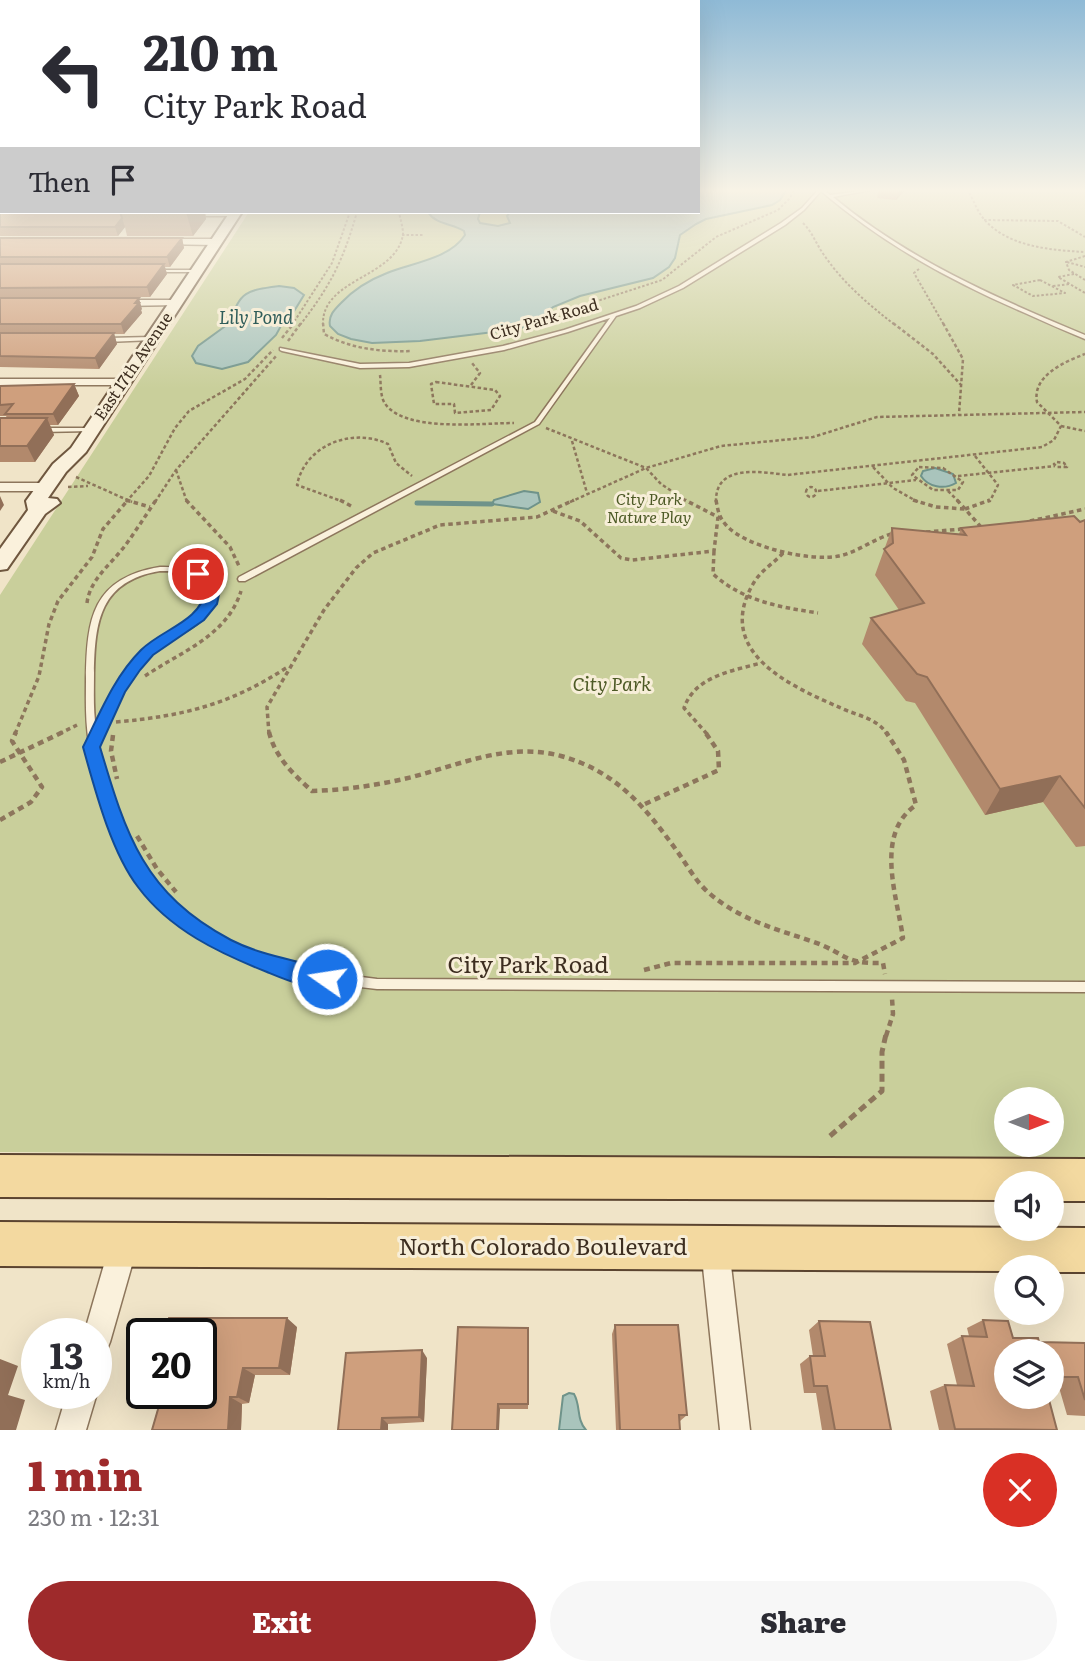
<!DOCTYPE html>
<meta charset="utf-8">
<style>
body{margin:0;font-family:Literata,serif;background:#f7f7f7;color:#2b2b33;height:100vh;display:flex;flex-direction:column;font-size:26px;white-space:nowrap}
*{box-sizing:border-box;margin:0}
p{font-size:23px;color:#7c7c81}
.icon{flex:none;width:38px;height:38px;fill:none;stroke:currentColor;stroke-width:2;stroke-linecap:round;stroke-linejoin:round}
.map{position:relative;height:1430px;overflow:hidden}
.details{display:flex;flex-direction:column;background:#fff;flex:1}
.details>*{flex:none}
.top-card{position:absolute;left:0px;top:0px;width:700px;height:214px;box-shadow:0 7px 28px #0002;background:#fff;color:#2b2b33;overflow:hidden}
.needle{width:46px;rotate:90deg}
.tools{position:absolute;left:994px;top:1087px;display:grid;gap:14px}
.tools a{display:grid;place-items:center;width:70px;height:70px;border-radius:50%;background:#fff;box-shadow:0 7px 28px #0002;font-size:35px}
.speed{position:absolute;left:21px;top:1318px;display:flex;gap:14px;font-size:35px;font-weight:700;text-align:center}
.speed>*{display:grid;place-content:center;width:91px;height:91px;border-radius:50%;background:#fff;box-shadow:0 7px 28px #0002;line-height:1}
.speed small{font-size:18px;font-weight:400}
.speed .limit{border:4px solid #111;border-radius:10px;background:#fff;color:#111}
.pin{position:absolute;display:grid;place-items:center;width:60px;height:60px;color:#fff;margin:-30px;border:4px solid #fff;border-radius:50%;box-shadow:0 2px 7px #0007}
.me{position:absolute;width:77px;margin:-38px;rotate:283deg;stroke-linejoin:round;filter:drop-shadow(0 0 5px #0008)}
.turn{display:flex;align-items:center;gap:24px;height:147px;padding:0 28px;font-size:32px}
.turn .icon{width:91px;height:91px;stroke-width:2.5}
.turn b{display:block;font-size:49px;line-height:60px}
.then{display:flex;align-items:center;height:66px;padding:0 28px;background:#0003;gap:14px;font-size:26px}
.round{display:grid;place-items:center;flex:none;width:74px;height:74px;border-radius:37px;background:#f7f7f7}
.headline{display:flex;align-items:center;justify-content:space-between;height:119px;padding:0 28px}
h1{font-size:42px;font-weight:800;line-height:52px;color:#9e2a2b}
.cta{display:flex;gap:14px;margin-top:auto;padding:14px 28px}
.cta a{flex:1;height:80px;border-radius:42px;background:#9e2a2b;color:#fff;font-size:28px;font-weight:800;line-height:80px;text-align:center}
.cta a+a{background:#f7f7f7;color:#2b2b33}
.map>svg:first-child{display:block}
.green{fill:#c9cf9b;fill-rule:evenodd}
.water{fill:#a9c4bc;stroke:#6f938a;stroke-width:2}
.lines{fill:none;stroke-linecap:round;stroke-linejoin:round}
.stream{stroke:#6f938a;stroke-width:5}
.service-casing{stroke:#8d765c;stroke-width:3}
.minor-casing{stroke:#8d765c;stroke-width:3}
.secondary-casing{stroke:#6f573f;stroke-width:4}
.primary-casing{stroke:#5b4430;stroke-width:4}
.path-far4{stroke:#8d765c;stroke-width:2;stroke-dasharray:2.5 2;stroke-linecap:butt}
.path-far3{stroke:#8d765c;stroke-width:2.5;stroke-dasharray:3.5 2.5;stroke-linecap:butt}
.path-far2{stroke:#8d765c;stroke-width:3.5;stroke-dasharray:4.5 3.5;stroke-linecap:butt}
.path-far1{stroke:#8d765c;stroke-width:4.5;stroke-dasharray:6 4.5;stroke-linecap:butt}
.path{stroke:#8d765c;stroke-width:5;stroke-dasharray:8 5;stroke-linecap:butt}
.service{fill:#faf1dc;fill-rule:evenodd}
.minor{fill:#faf1dc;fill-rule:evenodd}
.secondary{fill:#faf1dc;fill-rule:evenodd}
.primary{fill:#f3d9a0;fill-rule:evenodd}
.wall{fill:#b2896c}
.shaded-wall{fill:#916f58}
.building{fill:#cf9f7d;stroke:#916f58;stroke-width:2}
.route{fill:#1a73e8;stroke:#114b97;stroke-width:2}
.labels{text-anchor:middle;stroke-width:6;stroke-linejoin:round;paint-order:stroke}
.far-street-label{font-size:16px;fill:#3d2e20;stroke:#f7eed8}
.far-park-label{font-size:16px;font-style:italic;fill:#4d5a26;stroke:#f7eed8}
.far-water-label{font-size:18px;font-style:italic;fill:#2f5d5a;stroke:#f7eed8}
.park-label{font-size:19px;font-style:italic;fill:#4d5a26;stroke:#f7eed8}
.near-street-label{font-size:23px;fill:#3d2e20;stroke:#f7eed8}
</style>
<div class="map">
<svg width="1085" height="1430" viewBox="0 0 1085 1430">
<rect width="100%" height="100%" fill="#f0e4c8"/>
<path class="green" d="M698 189H1085V1158L0 1152V595L249 212H698ZM1006 1099H1052V1144H1006Z"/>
<path class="water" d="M698 189H787L780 200 772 205 706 219 696 224 680 235 675 258 669 267 653 278 580 296 553 307 538 320 519 329 420 341 372 343 351 339 338 334 330 326C328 316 334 310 341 303 354 289 369 280 387 273 411 263 450 259 465 235L464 231C451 223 436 225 428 212H480L478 219 480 223 498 226 510 223 507 216 510 212H698Z
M279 286 294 288 304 295 288 321 282 324 276 335 248 362 222 369 196 363 192 356 198 346 231 322C238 291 249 290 279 286Z
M935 468 953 474 956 483C944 490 928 487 921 476L923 471Z
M524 491 538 493 540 502 528 509 492 504 494 500Z
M569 1393 574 1394C581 1406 576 1419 586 1430H559L563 1396Z"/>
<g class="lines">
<path class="stream" d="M417 503 492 504"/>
<defs>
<path id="service" d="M819 189H823L830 195 876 189 833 197C907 259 996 298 1085 335V339C1065 331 1045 322 1025 313 949 280 885 245 821 191L804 210 785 225 683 288 640 308 616 316 539 424 245 581H239L238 579 239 577 535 422 610 318 568 332 504 350 409 367 360 368 282 351 280 350V348L360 364 409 363 503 346 564 330 636 306 679 286 781 223 802 208Z
M193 214H234L236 215 234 216H194Z
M155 270H197L199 271 197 272H155Z
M151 337 154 339 153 340 107 342 104 340 107 338Z
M90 428 92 429V431L40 432 37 430 40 428Z
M160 567C187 566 236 577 208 613 196 629 176 635 160 646 134 665 120 695 106 724 104 729 98 737 98 743 96 755 111 796 116 809 124 830 130 853 143 872 154 888 169 902 184 913 240 957 308 971 377 979L1085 982V992L377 989C290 979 191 956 137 879 124 861 116 838 109 816 102 794 94 773 90 750L86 747 89 743C85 721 86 700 86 678 87 619 92 578 160 567ZM160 571C174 571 197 571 205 584 222 610 168 632 153 643 147 648 142 653 137 658 119 678 107 704 96 728 93 710 94 692 94 673 95 621 100 581 160 571Z"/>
<path id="minor" d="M161 239H216L220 242 216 245 158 244 157 242Z
M175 300 179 301V305L119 306 114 303 119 300Z
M0 379H122L128 382 122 385H0Z
M0 483H46L53 487 46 491H0Z
M124 1230 134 1234 138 1244 110 1342 106 1352 96 1356V1334H84L110 1244 114 1234Z
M715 1234 725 1238 729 1248 750 1430H720L701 1248 705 1238Z
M96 1391 97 1393 86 1430H56L67 1393Z"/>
<path id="secondary" d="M230 212H242L86 452 66 472 48 498 57 499 60 503 45 514 7 569 0 570V549L28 510 26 501 53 464 71 448Z"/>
<path id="primary" d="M0 1155 1085 1159V1201H1052V1183H1006V1200L0 1197Z
M0 1222 1085 1228V1272H1052V1267H1006V1271L0 1266Z"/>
</defs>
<use href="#service" class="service-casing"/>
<use href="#minor" class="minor-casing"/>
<use href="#secondary" class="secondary-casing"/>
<use href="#primary" class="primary-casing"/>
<path class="path-far4" d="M967 189C973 198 976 209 983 218 1007 247 1050 250 1085 252
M984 220 1058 221 1085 237
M803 223C813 233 816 244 824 255 844 284 868 304 895 325
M402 235H424
M1085 256 1066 262 1069 270 1085 280
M1067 262 1085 267
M919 269 914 273 944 325
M1074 274 1058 277 1085 293
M1040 280 1065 293 1033 296 1013 285Z
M1053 286 1070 284
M546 324 585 305 662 280 716 237 778 210 790 198 794 189
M292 325 332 263 350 212
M300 325C331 285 343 261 357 212
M323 325C321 278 397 278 403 234 403 227 400 218 399 212"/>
<path class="path-far3" d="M323 323 324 334C352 349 380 352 412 351
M893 323 933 354 961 385
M943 323 963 359 959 414
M282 338 294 323
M288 341 301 323
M380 375C381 383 380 394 384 402 402 433 482 423 514 423
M436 382 495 390 500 396 491 410 455 413 454 404H434L431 384Z
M471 385 480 373 472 363
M1061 426 1085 431
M546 428 646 468 661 484 688 502
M572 441 587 493
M975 456 998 485 990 501 986 502
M1057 462 1064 463 1067 467H1057L1054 464Z
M873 467 893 488 918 502
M919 467 943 468 963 482 958 490H933L912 475Z
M176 470 187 502
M958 476 1055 466
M76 477 132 502
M806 492a5 5 0 1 1 10 0a5 5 0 1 1-10 0Z
M68 487 88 486
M818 491 916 480
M948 491 959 502
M126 502 149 476 175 428 189 411 245 379 273 350
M155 502 176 470 277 355
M344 502 297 485C305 445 352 427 388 444L396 463 412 476
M570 502 646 468 721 446 813 437 877 417 1085 412
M716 502C715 463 761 472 787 475L1042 447 1054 440 1061 426 1037 402C1032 376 1064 362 1085 354"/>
<path class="path-far2" d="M126 500 150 507
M186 500 230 547 239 566
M340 500 353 507
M716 500C718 511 719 517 726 525 745 547 811 562 839 556 858 552 875 538 894 533
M913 500 936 507 965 509
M957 500 965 509
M553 511 580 521 621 558 632 560 714 551 718 517 685 500
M1030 521 1085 509
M981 527 965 509 990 500
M926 532 963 529
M714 551 713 574C743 601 779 607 818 613
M783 553C773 564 760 571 753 584 714 652 790 686 841 708 858 716 877 718 887 734
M87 603C90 578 113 563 127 543 137 529 146 515 156 500
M145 676C182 651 227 636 241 591
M116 722C183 716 229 705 286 668
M15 734 39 676 49 624 58 601 92 557 103 529 128 500
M59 734 77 725
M269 734 267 707 324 610 356 568 373 553 440 525 537 517 574 500
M707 734 684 708C695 676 732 671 761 663"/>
<path class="path-far1" d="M269 732C275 757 293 774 312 791 346 790 379 785 412 777 462 764 509 742 561 756 616 771 645 807 677 851 687 865 696 882 709 893 740 920 776 929 814 942 847 954 843 964 883 963L885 974
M113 735 111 751 117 779
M0 762 63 732
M645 804 719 770 718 751 705 732
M0 820 31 802 42 787 12 741 16 732
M137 836 157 869 176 892
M644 970 671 963H855L903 938C897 896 874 834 916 805L904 760 886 732
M886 1036 893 1014 892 998"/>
<path class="path" d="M830 1136 882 1091V1052L886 1034"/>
<use href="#service" class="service"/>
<use href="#minor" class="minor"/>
<use href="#secondary" class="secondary"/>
<use href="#primary" class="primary"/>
</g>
<path class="wall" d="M0 189H2V212H205L206 219 193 236H127L125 227 118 236H0Z
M879 189H906L896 200 877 198Z
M0 238H182L184 248 170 267H165L167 274 150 297 0 298Z
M0 298 142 309 141 310 142 313 124 334H114L117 344 99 369 0 367Z
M74 384 79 396 58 425H50L54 435 35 462H0V418H7L6 416H0V386Z
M1085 520V846L1076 847 1043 802 985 815 915 703 906 701 862 644 871 618 899 610 875 575 892 528 959 534 961 528 1080 522Z
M983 1320 1013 1338 1039 1342 1085 1343V1416L1067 1415 1058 1384H1052V1351H1006L1057 1430H939L930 1391 945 1385H957L947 1344 962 1336H969L967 1328Z
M819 1321 891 1430H822L816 1393H804L800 1364 810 1356H813L809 1330Z
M615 1325 687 1415 680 1421V1430H616L612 1334Z
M297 1327 290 1375H255L249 1403 242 1404 241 1430H152L159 1403 150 1399Z
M529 1336 528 1409H500L452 1430Z
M427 1358 424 1422 388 1424 338 1430Z"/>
<path class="shaded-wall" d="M900 189H906L896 200 899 190Z
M186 212H205L206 219 193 236Z
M122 218 125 227 118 236 115 227Z
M182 238 184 248 170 267 167 257Z
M164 264 167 274 150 297 147 287Z
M139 298 142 309 141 310 142 313 124 334 121 324Z
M114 333 117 344 99 369 95 358Z
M74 384 79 396 58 425 53 414Z
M47 418 54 435 35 462 27 446Z
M0 496 4 505 0 511Z
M1060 776 1043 802 985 815 1000 789Z
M287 1318 297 1327 290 1375 279 1368Z
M422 1350 427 1358 424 1422 419 1417Z
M0 1359 18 1366 8 1395 25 1400 16 1430H0Z
M243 1368 255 1375 249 1403 237 1397Z
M230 1397 242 1404 241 1430H228Z
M498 1404 500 1409 499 1430H497Z
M382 1418 388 1424V1430H381Z"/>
<path class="building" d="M0 189H2V203H0Z
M0 209H2V212H120L122 218 115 227H0Z
M0 238H182L167 257H0Z
M0 264H164L147 287 0 288Z
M0 298H139L135 303H139L121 324H0Z
M0 333H114L95 358 0 356Z
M74 384 53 414H5L13 404 0 405V386Z
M0 418H47L27 446H0Z
M1074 516 1080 522 1085 520V808L1060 776 1000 789 927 677 917 674 871 618 924 603 884 549 893 543 892 528 966 535 961 528Z
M169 1318H287L279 1368H243L237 1397H230L228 1430H152L161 1399H150L151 1393H201V1334H165Z
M983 1320 1008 1321 1013 1338H1038L1039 1342 1085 1343V1400L1078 1377H1052V1351H1006V1396H1048L1057 1430 955 1429 945 1385 974 1386 962 1336 987 1337Z
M819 1321 870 1322 891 1430H835L827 1386H814L810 1356H825Z
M615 1325H678L687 1415H679L680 1430H620Z
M458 1327 528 1328V1404H498L497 1430H452Z
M422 1350 419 1417 382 1418 381 1430H338L346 1353Z"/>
<linearGradient id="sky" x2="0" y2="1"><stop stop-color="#8fbad6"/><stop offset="0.49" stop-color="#f8f3e6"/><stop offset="1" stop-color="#f8f3e6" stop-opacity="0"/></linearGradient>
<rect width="1085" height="389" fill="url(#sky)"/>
<path class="route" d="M198 570 215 582 220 590 217 604 204 620 153 655 140 670 125 692 100 747C126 835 144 894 231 940 264 957 300 960 334 972L337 979 334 986C316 993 284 979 267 972 219 953 170 930 138 887 111 852 95 790 83 747 100 713 114 677 141 650 162 629 200 622 206 590L191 574Z"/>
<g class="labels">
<g class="far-street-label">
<text transform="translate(544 319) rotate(-16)" y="6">City Park Road</text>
<text transform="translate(133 366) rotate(-56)" y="6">East 17th Avenue</text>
</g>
<g class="far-park-label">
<text x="649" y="505">City Park<tspan x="649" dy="18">Nature Play</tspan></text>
</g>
<g class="far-water-label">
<text x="256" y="324">Lily Pond</text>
</g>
<g class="park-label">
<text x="612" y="691">City Park</text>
</g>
<g class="near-street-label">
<text x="528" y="973">City Park Road</text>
<text x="543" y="1255">North Colorado Boulevard</text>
</g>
</g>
</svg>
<div class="tools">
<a><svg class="needle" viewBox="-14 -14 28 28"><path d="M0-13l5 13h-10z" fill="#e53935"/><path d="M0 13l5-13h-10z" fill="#7c7c81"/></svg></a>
<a><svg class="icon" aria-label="sound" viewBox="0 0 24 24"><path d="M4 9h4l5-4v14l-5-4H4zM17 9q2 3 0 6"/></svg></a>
<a><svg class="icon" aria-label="search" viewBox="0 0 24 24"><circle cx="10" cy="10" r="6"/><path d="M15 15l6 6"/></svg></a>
<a><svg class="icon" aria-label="layers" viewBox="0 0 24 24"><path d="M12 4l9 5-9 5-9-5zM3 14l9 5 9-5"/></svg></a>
</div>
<div class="speed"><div>13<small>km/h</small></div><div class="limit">20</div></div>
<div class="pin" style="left:198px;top:574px;background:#d93025"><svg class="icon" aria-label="arrive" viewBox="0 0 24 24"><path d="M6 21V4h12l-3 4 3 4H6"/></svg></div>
<svg class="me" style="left:327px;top:979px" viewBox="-20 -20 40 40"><circle r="17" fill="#1a73e8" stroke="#fff" stroke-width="3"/><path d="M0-11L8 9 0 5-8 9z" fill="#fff"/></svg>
<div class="top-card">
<div class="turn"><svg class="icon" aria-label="left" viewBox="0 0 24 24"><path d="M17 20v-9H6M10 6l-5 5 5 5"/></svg><div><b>210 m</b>City Park Road</div></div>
<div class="then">Then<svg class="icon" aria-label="arrive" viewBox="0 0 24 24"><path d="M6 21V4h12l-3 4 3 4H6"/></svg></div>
</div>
</div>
<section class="details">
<div class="headline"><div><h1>1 min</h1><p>230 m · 12:31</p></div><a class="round" style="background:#d93025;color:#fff"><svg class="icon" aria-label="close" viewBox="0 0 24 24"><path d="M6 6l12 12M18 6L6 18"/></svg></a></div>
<div class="cta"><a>Exit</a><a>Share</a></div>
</section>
